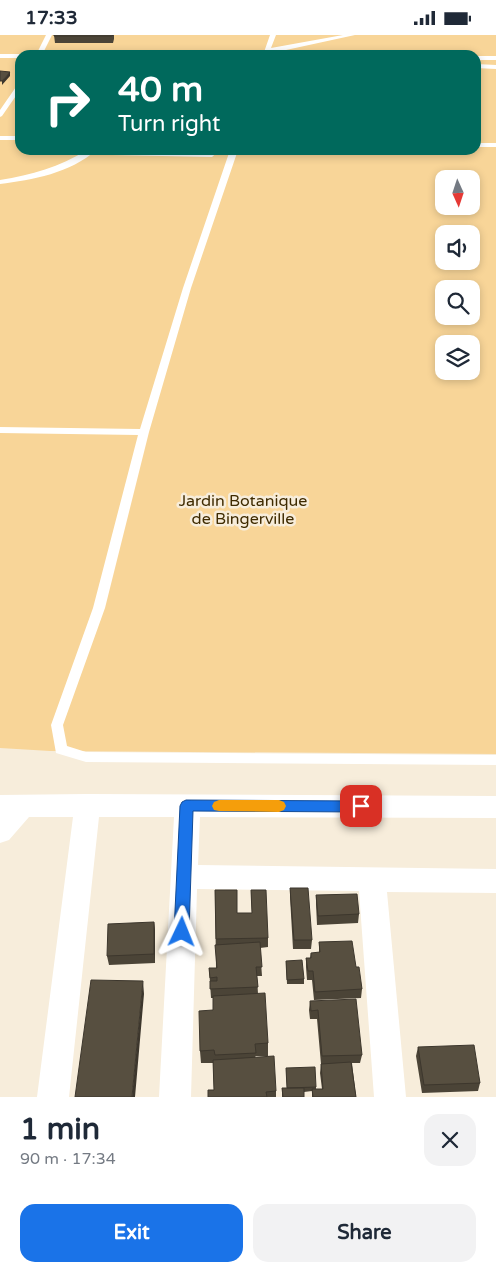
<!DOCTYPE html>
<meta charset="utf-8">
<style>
body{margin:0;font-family:"Varela Round",sans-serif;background:#f2f2f3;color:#1f2937;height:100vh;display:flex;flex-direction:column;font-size:19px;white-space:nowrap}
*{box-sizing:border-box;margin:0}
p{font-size:16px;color:#747a83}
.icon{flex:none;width:28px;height:28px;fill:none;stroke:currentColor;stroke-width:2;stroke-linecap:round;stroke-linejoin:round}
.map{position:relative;height:1062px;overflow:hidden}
.details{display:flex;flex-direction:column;background:#fff;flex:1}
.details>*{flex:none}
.top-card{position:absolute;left:15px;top:15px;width:466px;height:105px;border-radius:15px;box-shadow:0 2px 8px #0003;background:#00695c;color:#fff;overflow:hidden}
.needle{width:32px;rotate:177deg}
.tools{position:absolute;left:435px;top:135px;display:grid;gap:10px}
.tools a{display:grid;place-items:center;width:45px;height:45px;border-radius:10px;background:#fff;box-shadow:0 2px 8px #0003;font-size:25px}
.pin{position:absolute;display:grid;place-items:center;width:42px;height:42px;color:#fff;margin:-21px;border-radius:10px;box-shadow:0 2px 8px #0006}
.me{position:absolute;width:55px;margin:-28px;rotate:2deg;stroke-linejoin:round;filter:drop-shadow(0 0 4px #0008)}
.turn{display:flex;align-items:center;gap:18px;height:105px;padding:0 20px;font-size:22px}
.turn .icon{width:65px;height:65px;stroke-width:2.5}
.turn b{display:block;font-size:35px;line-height:42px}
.round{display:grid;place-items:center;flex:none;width:52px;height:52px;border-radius:15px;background:#f2f2f3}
.head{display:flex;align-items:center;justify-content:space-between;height:85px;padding:0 20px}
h1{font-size:30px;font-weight:700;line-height:38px}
.action{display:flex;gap:10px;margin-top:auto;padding:10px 20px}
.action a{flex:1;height:58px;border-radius:15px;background:#1a73e8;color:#fff;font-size:20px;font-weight:700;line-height:58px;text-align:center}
.action a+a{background:#f2f2f3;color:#1f2937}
.status{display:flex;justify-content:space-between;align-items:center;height:35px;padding:0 25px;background:#fff;direction:ltr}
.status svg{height:14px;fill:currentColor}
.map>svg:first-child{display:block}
.green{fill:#f8d598;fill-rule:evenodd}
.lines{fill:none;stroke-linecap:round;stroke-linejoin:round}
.service{fill:#fff;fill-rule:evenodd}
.minor{fill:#fff;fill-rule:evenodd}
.wall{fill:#4b4437}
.shaded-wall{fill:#3d372d}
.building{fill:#574f40;stroke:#3d372d}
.route{fill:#1a73e8;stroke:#114b97}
.slow{fill:#f59e0b}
.labels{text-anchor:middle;stroke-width:5;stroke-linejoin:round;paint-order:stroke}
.park-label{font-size:16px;fill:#3f2b00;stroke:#f7eddb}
</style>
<div class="status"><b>17:33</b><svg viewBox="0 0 49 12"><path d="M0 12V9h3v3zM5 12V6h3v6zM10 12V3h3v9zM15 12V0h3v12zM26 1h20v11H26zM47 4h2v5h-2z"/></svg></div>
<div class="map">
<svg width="496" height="1062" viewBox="0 0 496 1062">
<rect width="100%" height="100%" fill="#f7eddb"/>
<path class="green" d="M0 0H496V719L50 716 0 713ZM20 20H476V115H20ZM444 144H471V171H444ZM444 199H471V226H444ZM444 254H471V281H444ZM444 309H471V336H444Z"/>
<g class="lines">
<path class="service" d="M46 0H52L42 20H36Z
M270 0H276L271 13 343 0H355L263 20Z
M0 19H20L22 20H20V23H0Z
M476 21H496V25H476Z
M476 29 496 30V34L476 33Z
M20 48V55L2 81 0 82V75L18 49Z
M0 101H20V105H0Z
M476 108H496V112H476Z
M87 115H96C71 138 32 145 0 149V145C32 140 59 132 87 115Z
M212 115H220L212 122 112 120 108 118 112 116 210 118Z
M230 115H238L191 253 149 397 105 573 63 690 67 711 86 717 496 720V730L86 727 56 718 51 690 93 573 138 400 0 398V392L140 394 183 253Z"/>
<path class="minor" d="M87 759 496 761V783L200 782 198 830 496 834V858L387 857 406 1062H374L359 856 197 854 191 1062H159L174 782H99L69 1062H37L73 782H29L9 805 0 808V760Z"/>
</g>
<path class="wall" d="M54 0H114V4L113 8H55Z
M290 853 312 905 311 914H293L290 862Z
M215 855 237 878H252L251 855 268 903V912L260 913 262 941H257L258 959 268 1008V1021H256L255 1022 276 1056V1062H208L214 1055 213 1028H201L200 1016 213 975V963H211L209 933H216Z
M316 860 359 879 358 888 317 890 316 869Z
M154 887 155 896V928L109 930 107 921Z
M319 907 356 932 362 954 361 963 314 965 312 945H307L306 932V923H310L311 918H319Z
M286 926 304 944V949H287Z
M310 966 362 1020 360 1028H352L356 1062H312V1056L304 1057V1062H282V1053H287L286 1033 316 1052V1054H322L320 1038 321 1029 317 984H310L309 975Z
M418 1012 480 1048 478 1056 422 1058 416 1021Z"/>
<path class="shaded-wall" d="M10 37V41L2 50V46Z
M154 887 155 896V928L154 919Z
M143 946 144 959 135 1062H132Z"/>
<path class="building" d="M54 0H113L112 1H54Z
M0 36 10 37 2 46H0Z
M290 853H308L312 905H294Z
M215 855H237V878H252L251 855H266L268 903 216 904Z
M357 859 359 879 318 881 316 860Z
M154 887V919L107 921 108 889Z
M352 906 356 932H359L362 954 315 957 313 936H308L306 923H311V918L320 917 319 907Z
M260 907 262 932H256L258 952 210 954V946H217V942L210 943 209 933H217L215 910Z
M302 925 304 944 287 945 286 926Z
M91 945 143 946 132 1062H75Z
M265 958 268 1008 255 1009 256 1018 215 1020 214 1015 200 1016 199 976 213 975V961Z
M356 964 362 1020 322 1021 318 975 311 976 310 966Z
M474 1010 480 1048 424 1050 418 1012Z
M274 1021 276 1056 266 1057 267 1062H208V1055H214L213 1025Z
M351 1027 356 1062H313L312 1054H323L321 1029Z
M315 1032 316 1052 287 1053 286 1033Z
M282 1053H304V1062H283Z"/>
<path class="route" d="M186 765 361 766 366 767 368 771 366 775 361 777 193 776 189 897 187 902 182 904 177 902 174 897 180 771 182 767Z"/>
<path class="slow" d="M219 765H279L284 767 286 771 284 775 279 777 219 776 214 775 212 771 214 767Z"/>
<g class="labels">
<g class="park-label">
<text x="243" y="471">Jardin Botanique<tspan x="243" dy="18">de Bingerville</tspan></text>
</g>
</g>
</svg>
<div class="tools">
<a><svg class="needle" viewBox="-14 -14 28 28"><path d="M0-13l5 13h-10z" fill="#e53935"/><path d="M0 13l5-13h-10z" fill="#747a83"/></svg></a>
<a><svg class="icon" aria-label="sound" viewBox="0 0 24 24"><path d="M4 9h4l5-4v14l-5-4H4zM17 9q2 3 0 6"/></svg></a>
<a><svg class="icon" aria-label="search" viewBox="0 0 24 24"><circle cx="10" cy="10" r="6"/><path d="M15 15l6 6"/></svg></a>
<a><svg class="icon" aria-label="layers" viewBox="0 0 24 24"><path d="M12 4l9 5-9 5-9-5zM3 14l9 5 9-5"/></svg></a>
</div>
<div class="pin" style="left:361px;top:771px;background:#d93025"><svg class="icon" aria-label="arrive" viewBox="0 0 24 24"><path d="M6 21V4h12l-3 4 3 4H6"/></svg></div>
<svg class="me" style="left:182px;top:897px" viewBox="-20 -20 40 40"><path d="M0-17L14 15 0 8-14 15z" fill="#1a73e8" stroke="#fff" stroke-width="4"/></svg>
<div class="top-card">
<div class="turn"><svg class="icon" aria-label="right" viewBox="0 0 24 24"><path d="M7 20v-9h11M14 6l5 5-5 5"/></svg><div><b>40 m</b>Turn right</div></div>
</div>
</div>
<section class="details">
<div class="head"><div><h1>1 min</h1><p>90 m · 17:34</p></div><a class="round"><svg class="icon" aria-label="close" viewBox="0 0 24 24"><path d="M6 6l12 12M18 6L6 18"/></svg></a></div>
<div class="action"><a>Exit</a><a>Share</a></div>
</section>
